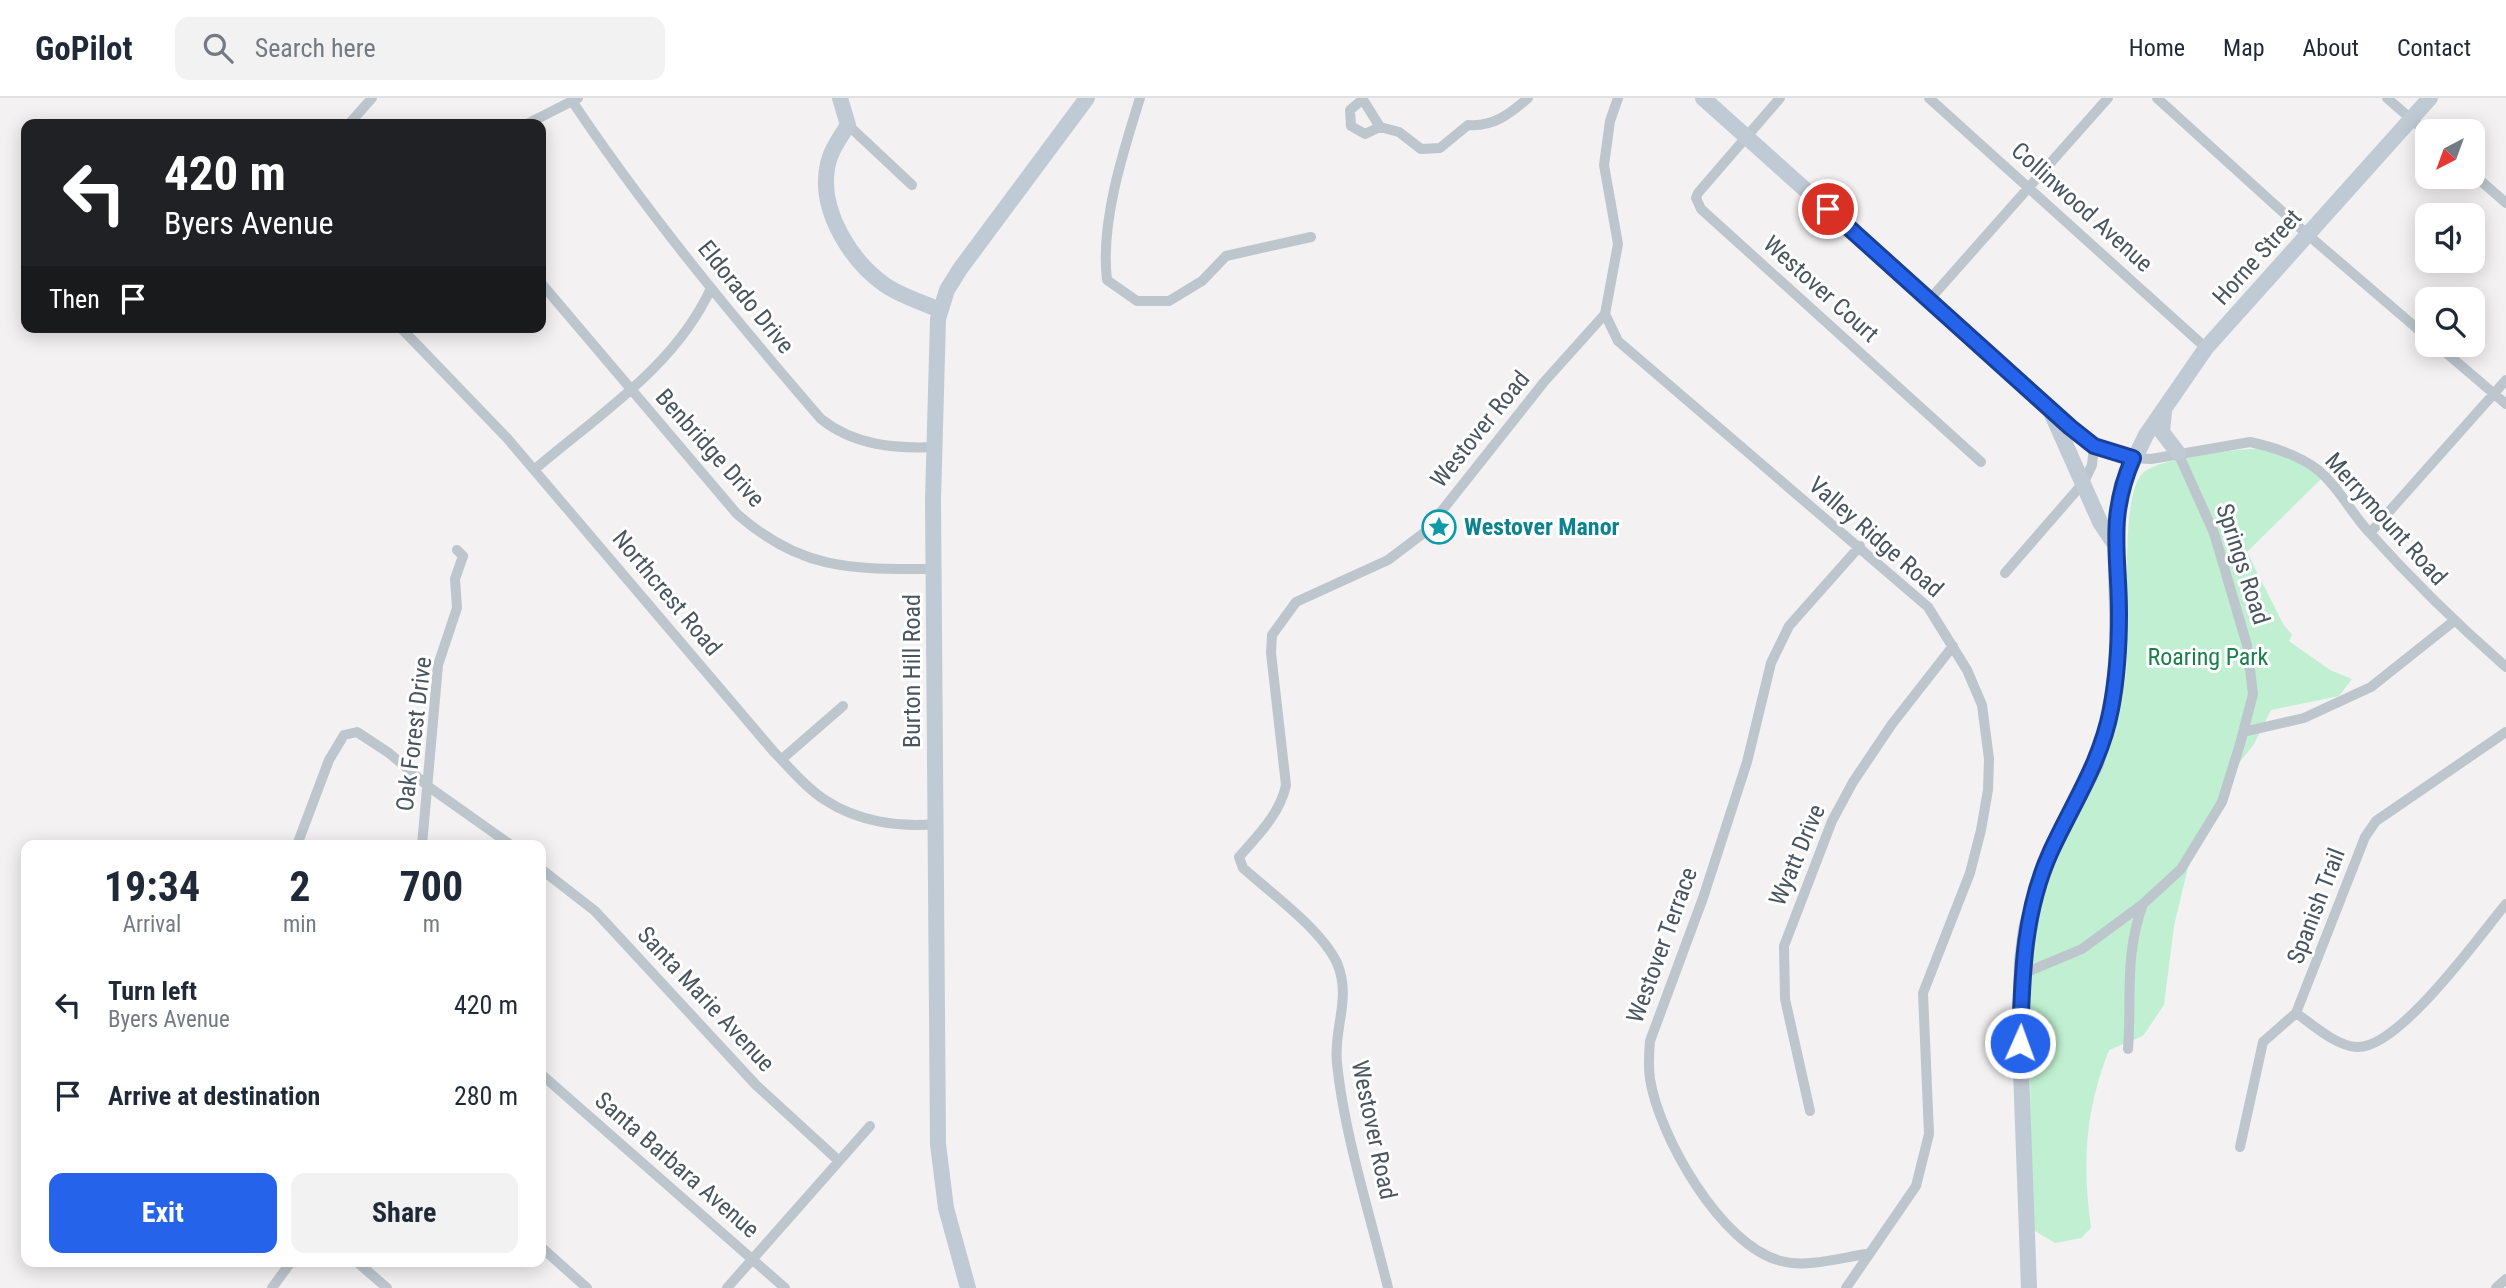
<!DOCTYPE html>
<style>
body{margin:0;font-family:"Roboto Condensed",sans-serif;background:#f2f2f3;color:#1f2937;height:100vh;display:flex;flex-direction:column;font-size:26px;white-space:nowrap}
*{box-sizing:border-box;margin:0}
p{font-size:23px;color:#747a83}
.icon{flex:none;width:38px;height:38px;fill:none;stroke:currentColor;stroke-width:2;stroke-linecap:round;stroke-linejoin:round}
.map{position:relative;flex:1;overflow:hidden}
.details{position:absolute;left:21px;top:742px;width:525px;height:427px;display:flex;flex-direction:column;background:#fff;border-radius:14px;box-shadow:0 4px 18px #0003}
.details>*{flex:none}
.banner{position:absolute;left:21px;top:21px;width:525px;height:214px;border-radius:14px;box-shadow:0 4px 18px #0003;background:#202124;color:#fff;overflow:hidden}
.needle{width:46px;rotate:221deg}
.fabs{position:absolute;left:2415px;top:21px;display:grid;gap:14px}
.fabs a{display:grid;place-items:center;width:70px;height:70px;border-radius:14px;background:#fff;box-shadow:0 4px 18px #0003;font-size:35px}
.pin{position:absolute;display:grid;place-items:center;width:60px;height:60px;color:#fff;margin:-30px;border:4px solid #fff;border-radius:50%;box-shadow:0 2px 7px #0007}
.me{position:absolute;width:77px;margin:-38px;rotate:2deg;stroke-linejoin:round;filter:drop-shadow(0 0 5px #0008)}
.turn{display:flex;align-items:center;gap:24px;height:147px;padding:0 28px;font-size:32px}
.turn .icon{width:91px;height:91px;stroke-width:2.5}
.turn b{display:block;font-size:49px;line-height:60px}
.then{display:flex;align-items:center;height:66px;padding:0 28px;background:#0003;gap:14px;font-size:26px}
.eta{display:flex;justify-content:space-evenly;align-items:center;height:119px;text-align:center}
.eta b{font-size:42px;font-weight:700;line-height:49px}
.button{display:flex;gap:14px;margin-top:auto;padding:14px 28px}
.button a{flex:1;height:80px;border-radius:14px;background:#2563eb;color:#fff;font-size:28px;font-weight:700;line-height:80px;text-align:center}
.button a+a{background:#f2f2f3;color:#1f2937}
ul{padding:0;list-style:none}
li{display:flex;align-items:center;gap:21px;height:91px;padding:0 28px}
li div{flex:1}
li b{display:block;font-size:26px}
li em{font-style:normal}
header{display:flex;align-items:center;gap:42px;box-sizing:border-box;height:98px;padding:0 35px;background:#fff;border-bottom:2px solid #e0e1e3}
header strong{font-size:33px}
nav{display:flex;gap:38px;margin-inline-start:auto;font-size:24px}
.search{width:490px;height:63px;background:#f2f2f3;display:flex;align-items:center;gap:18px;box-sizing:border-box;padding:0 24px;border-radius:14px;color:#747a83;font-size:26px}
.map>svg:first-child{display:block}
.green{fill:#c0efd1}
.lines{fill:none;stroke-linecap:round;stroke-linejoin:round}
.street{stroke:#bdc6cd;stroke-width:10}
.secondary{stroke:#bfcad4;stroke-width:16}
.route-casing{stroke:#184099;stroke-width:18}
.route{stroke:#2563eb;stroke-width:12}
.labels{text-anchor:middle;stroke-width:6;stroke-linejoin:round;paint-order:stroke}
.street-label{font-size:24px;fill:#49555e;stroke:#fff}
.culture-label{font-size:24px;font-weight:bold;fill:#0d838f;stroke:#fff;text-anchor:start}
.park-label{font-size:24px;fill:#188049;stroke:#fff}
</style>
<header>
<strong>GoPilot</strong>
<div class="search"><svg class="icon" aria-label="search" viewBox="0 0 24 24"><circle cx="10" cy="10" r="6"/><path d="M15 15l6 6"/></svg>Search here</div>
<nav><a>Home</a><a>Map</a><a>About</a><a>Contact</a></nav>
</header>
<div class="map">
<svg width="2506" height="1190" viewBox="0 0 2506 1190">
<rect width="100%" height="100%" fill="#f3f1f1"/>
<path class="green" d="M2265 350 2309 368 2322 380 2247 454 2283 526 2292 537 2289 543 2330 572 2352 581 2339 598 2271 612 2254 646 2236 669 2190 761 2174 828 2164 907 2143 938 2109 952C2085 1013 2082 1065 2091 1130L2081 1140 2055 1145 2030 1130C2029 1078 2031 1027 2030 976 2028 926 2022 873 2035 823 2059 738 2114 664 2126 575 2131 535 2118 402 2142 376 2158 359 2240 351 2265 350Z"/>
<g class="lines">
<path class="street" d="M1140 0C1123 54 1100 125 1107 182L1137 203H1169L1202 183 1226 158 1311 139
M1362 0 1380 29 1399 34 1421 51 1440 50 1468 27C1493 29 1510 16 1528 0
M1780 0 1698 95 1696 100 1701 111 1981 364
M1929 0 2206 250
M2157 0 2308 137 2427 239
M2387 0 2427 35
M1362 2 1350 12 1351 28 1365 36 1380 29
M572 3C647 115 733 219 821 321 854 347 894 351 935 349
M349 26 372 0
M527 26 578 0
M848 27 912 87
M2473 76 2506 105
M541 185 737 416C802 473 851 471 934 471
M1930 201 2108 0
M1605 216 1618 243 1928 509 1967 572 1982 607 1989 661 1988 692 1981 732 1970 775 1923 895 1929 1036 1916 1088 1846 1190
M400 229 507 340 774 654C790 670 806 690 825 702 857 723 899 730 936 726
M2437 247 2506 306
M2133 360 2151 361 2250 344C2273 349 2299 357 2318 372 2339 389 2351 415 2369 434 2412 482 2457 526 2506 569
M534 372C597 318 676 268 711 190
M2370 435 2506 282
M1860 448 1789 528 1771 565 1747 664 1703 800 1650 943C1649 955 1648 968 1650 981 1659 1038 1721 1148 1781 1163 1807 1170 1840 1160 1866 1156
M2005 475 2084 384 2092 367 2094 348
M2243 634 2304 620 2371 589 2454 523
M782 661 843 608
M297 747 329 662 344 637 357 634 389 655 429 689 511 747
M422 747 438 567 457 510 455 481 463 458 457 452
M541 771 595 813 756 987 839 1063
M2022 876 2082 851 2143 806 2181 771 2222 704 2240 646 2253 596 2247 547 2214 435 2178 355
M2296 915C2313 927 2336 948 2357 949 2399 951 2479 838 2506 806
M2128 951C2132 899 2124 858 2143 806
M541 976 785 1190
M1810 1013 1785 901 1784 848 1832 723 1853 684 1892 626 1953 548
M2240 1049 2263 944 2296 915 2365 739 2376 723 2506 634
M541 1149 587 1190
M357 1164 387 1190
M272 1190 291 1164
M727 1190 870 1028
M1388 1190C1371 1120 1344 1036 1337 965 1333 931 1352 900 1337 865 1321 831 1271 795 1243 770L1239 759C1258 737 1280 716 1286 687L1271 555 1272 537 1296 504 1388 462 1425 434 1544 284 1605 216 1618 146 1604 67 1610 23 1618 0
M2496 1190 2506 1181"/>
<path class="secondary" d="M840 0 848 27C839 41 829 55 827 71 820 114 851 163 885 187 901 198 922 204 939 212
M1703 0 2070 329 2094 348 2133 360
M2051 314 2100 424 2114 445
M2164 314 2162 334 2178 355
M968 1190 946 1110 938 1046 933 402 938 221 947 192 960 171 1087 0
M2029 1190 2020 945 2022 863 2026 831 2040 783 2051 753 2096 666 2110 614 2118 557 2115 429 2122 386 2146 337 2206 250 2430 0"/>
</g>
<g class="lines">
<defs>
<path id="route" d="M1828 111 2070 329 2094 348 2133 360C2107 421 2119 454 2119 516 2119 548 2117 580 2111 611 2101 664 2073 705 2051 753 2023 814 2022 879 2020 945"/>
</defs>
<use href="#route" class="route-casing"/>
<use href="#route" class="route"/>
</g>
<defs>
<symbol id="sight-ring" viewBox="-11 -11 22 22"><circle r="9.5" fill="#fff" stroke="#0f9aa8" stroke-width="1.5"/><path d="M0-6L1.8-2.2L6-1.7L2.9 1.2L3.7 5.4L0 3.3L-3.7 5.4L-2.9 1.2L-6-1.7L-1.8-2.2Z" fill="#0f9aa8"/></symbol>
</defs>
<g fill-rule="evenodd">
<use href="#sight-ring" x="1420" y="410" width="38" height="38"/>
</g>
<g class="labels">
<g class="street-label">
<text transform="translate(2082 109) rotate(42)" y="8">Collinwood Avenue</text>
<text transform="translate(2257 159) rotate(-48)" y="8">Horne Street</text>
<text transform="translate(1821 191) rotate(42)" y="8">Westover Court</text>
<text transform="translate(746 199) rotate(51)" y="8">Eldorado Drive</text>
<text transform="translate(1480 331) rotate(-51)" y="8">Westover Road</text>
<text transform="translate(710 350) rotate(48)" y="8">Benbridge Drive</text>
<text transform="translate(2386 421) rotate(48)" y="8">Merrymount Road</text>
<text transform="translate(1876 439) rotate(41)" y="8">Valley Ridge Road</text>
<text transform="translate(2243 466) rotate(72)" y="8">Springs Road</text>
<text transform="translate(667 495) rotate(50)" y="8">Northcrest Road</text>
<text transform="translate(912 573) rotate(-90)" y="8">Burton Hill Road</text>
<text transform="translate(414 636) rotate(-83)" y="8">Oak Forest Drive</text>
<text transform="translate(1797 757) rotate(-67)" y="8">Wyatt Drive</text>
<text transform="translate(2316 808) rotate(-69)" y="8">Spanish Trail</text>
<text transform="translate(1662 847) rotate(-70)" y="8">Westover Terrace</text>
<text transform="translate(706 901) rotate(47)" y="8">Santa Marie Avenue</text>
<text transform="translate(1374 1032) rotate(78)" y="8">Westover Road</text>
<text transform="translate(677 1067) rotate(41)" y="8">Santa Barbara Avenue</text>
</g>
<g class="culture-label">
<text x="1464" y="437">Westover Manor</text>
</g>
<g class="park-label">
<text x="2208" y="567">Roaring Park</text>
</g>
</g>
</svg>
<div class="fabs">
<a><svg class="needle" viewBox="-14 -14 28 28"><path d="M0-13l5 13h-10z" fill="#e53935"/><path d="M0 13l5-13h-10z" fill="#747a83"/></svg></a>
<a><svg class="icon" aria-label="sound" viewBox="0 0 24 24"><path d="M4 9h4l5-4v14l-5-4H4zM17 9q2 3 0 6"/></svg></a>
<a><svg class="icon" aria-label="search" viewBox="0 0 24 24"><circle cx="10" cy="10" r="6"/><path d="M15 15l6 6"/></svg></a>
</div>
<div class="pin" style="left:1828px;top:111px;background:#d93025"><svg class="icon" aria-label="arrive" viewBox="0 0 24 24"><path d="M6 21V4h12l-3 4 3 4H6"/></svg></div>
<svg class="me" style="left:2020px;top:945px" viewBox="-20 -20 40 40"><circle r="17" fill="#2563eb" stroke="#fff" stroke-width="3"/><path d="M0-11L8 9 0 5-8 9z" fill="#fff"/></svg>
<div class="banner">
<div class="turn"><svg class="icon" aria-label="left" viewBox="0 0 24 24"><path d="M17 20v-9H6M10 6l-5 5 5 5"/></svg><div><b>420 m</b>Byers Avenue</div></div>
<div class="then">Then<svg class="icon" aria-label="arrive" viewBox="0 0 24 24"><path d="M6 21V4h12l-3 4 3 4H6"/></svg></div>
</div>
<section class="details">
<div class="eta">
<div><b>19:34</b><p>Arrival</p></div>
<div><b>2</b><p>min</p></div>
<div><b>700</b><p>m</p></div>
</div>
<ul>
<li><svg class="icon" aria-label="left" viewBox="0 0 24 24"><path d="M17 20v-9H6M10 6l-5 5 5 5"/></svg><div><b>Turn left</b><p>Byers Avenue</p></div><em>420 m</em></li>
<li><svg class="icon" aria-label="arrive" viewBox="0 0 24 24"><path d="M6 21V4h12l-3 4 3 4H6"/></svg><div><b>Arrive at destination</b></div><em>280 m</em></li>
</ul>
<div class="button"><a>Exit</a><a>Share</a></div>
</section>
</div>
